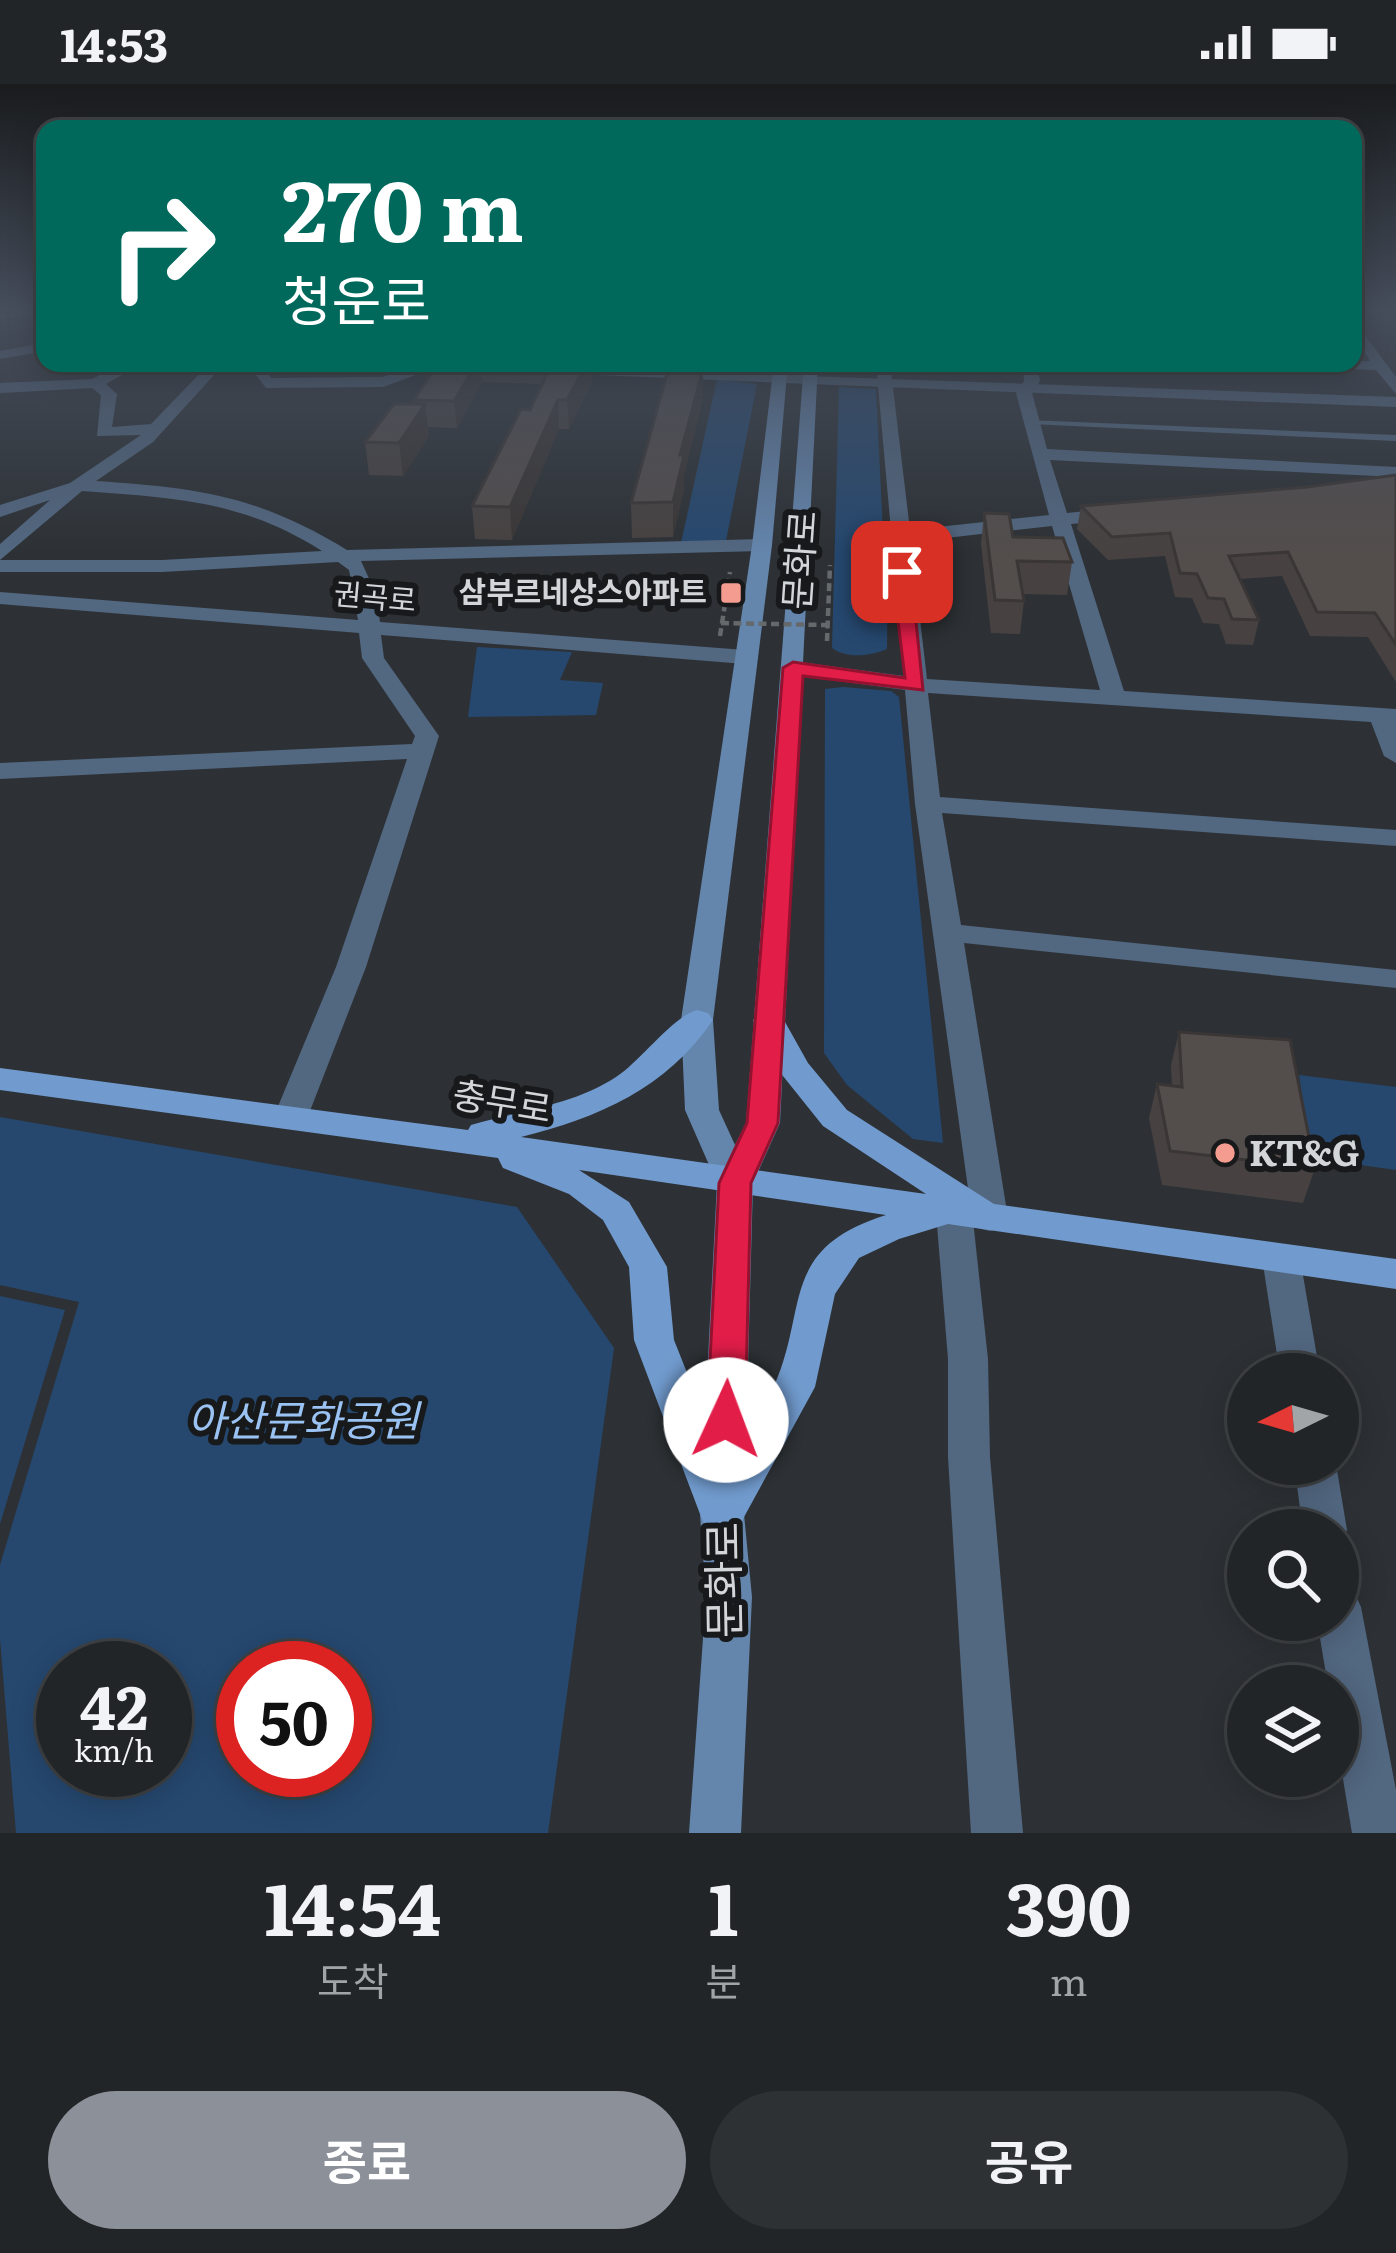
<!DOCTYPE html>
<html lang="ko">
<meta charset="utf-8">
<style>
body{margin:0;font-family:Literata,"Noto Sans KR",serif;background:#2e3134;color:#f1f3f6;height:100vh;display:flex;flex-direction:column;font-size:45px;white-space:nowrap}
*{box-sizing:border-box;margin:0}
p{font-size:39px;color:#a2a5a8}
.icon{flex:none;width:66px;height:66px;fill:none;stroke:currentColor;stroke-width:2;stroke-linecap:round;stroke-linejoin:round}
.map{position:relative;height:1749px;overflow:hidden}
.panel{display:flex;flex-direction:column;background:#222528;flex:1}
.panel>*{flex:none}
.hud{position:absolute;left:36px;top:36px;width:1326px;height:252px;border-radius:24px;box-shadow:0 6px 30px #0003,0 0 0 3px #3f4245;background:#00695c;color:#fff;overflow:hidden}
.needle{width:78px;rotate:265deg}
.controls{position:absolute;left:1227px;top:1269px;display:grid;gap:24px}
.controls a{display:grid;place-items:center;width:132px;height:132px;border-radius:50%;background:#222528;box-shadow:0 6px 30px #0003,0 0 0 3px #3f4245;font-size:60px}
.speed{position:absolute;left:36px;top:1557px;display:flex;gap:24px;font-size:60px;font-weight:700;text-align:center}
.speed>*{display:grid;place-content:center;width:156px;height:156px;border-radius:50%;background:#222528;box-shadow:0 6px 30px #0003,0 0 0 3px #3f4245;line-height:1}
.speed small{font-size:30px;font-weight:400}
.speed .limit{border:18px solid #d22;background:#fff;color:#111}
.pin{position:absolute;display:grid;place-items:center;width:102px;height:102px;color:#fff;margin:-51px;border-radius:24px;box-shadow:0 6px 18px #0006}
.me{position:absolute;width:132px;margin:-66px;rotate:2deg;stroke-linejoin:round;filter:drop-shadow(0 0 9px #0008)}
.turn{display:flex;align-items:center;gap:42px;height:252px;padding:0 48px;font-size:54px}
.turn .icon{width:156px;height:156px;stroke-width:2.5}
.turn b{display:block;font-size:84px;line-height:102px}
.eta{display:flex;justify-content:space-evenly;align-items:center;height:204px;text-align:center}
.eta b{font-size:72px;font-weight:700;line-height:84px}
.action{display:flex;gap:24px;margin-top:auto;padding:24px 48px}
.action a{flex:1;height:138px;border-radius:72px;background:#8c9099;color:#fff;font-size:48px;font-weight:700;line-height:138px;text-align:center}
.action a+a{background:#2e3134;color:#f1f3f6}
.status{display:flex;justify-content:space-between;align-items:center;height:84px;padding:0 60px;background:#222528;direction:ltr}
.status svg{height:33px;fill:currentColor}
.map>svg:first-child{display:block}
.green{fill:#26486f;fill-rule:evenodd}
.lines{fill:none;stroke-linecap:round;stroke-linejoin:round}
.path-far1{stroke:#65696c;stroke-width:3;stroke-dasharray:6 3;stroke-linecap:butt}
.path{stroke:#65696c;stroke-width:4.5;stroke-dasharray:8 4.5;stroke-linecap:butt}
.service{fill:#526780;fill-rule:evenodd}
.minor{fill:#526780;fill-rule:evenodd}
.tertiary{fill:#526780;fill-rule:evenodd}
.secondary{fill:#6485ac;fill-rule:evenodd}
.primary{fill:#719bce;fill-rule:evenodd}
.path-bridge{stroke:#65696c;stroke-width:4.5;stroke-dasharray:8 4.5;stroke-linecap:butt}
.wall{fill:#474241}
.shaded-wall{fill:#3a3635}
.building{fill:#534d4c;stroke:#3a3635;stroke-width:3}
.route{fill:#e11d48;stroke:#92132f;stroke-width:3}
.poi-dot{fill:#f59c90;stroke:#17191a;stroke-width:4.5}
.labels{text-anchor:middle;stroke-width:12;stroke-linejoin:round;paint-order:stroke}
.far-poi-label{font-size:30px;font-weight:bold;fill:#d3d6d8;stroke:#17191a;text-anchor:end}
.far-street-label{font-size:30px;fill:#d3d6d8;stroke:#17191a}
.street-label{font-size:36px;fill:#d3d6d8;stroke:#17191a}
.poi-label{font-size:36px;font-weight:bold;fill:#d3d6d8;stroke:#17191a;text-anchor:start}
.near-park-label{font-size:42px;font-style:italic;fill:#9ac2f2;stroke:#17191a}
.near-street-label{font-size:42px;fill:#d3d6d8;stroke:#17191a}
</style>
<div class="status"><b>14:53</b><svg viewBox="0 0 49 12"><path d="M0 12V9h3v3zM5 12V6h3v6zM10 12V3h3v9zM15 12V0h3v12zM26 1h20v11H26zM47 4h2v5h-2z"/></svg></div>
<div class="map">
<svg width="1396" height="1749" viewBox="0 0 1396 1749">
<rect width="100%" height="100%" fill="#2d3135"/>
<path class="green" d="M717 295 757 300 726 457 681 459Z
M839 303 876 305 884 469 888 474 887 565C871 572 846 575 832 564Z
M477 563 572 568 560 596 603 599 596 631 468 633Z
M843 603 891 607 899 613 943 1059 913 1055 847 1001 824 969 825 605Z
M1299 991 1396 1003V1086L1311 1074Z
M0 1033 517 1123 614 1264 548 1749H16L0 1555V1481L79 1218 0 1201ZM63 1584H165V1686H63ZM243 1584H345V1686H243Z
M0 1212 65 1226 0 1440Z"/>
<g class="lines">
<path class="path-far1" d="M0 232 45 229"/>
<path class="path" d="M720 552 730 488
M827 557 830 481"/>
<path class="service" d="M1027 336 1396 351V357L1030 340 1026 338Z"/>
<path class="minor" d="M1353 235 1396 293V310L1376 286 1299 283 1292 279 1370 277 1353 250Z
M45 259V267L0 275V267Z
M124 279H143L106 300 117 310 112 343 151 340 210 279H225L153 358 96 397C198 404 257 411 347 466L762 455 772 461 762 467 361 477 376 510 380 538 745 566 756 573 745 580 381 551 384 574 439 652 366 883 308 1032 303 1040H279L274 1032 336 883 407 675 0 695V679L412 660 415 652 362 574 359 549 0 520V508L358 536 349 486 338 478 162 488H0V476H162L322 467C241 416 175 414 82 407L0 476V460L50 416 0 433V421L70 399 141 351 97 352 101 311 92 304 0 309V299L92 295Z
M247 279H261L271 294 382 293 427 279 443 281 383 303 266 304Z
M876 279H890L910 446 1049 431 1016 309 1024 297 1023 279H1037L1040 297 1032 309 1047 365 1396 383V393L1050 376 1067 429 1115 424 1124 430 1115 436 1071 440 1124 607 1396 625V679L1384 672 1371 638 928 609 940 713 1396 746V762L942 729 961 841 1396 886V904L964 859 1008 1134 1003 1144 990 1147 977 1144 973 1136 988 1275 990 1373 1023 1749H971L948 1373V1275L936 1129 941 1120 954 1116 971 1126 915 720 905 606 793 591 782 584 793 577 904 592ZM1052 442 1100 606 927 595 911 458Z
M555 281 810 290 818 295 810 300 550 289 547 286Z
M1281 1160 1294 1164 1300 1174 1320 1290H1280L1262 1174 1268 1164Z
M1294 1380H1336L1347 1446 1341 1460 1338 1446H1303Z
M1338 1501 1354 1508 1361 1523 1396 1706V1749H1352L1338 1665V1602H1328L1317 1536H1338Z"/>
<path class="tertiary" d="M805 292 1396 313V323L810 300 802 295Z"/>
<path class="secondary" d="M774 279H788L772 461 713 936 719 1026 735 1061 746 1039 804 279H818L780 1039 753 1099 744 1430 752 1513 741 1749H689L706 1513 700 1430 717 1099 685 1026 681 936 752 461Z"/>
<path class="primary" d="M697 926 708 929 713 936C667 1004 598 1034 521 1053L926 1110 823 1042 783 992 753 936 769 926 780 929 808 979 847 1026 994 1120 1396 1175V1205L948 1140 899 1155 859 1174 835 1210 815 1303 738 1444 722 1450 706 1444 700 1430 634 1256 629 1183 603 1136 569 1110 503 1084 498 1074 0 1006V984L468 1046 471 1041C521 1026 571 1022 616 993 641 977 673 932 697 926ZM579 1086 886 1131C778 1165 809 1224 774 1302 762 1330 741 1357 725 1384L674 1256 667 1183 629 1118Z"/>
<path class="path-bridge" d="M721 539 826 541"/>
</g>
<path class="wall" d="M438 279H592V298L569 345H559L512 456 475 455 472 422 530 326 542 300 482 298 457 344 428 343 429 352 403 392 369 391 365 358 415 320 414 316Z
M698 279V284L703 285V315L684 390V405L673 453 632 454 631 419Z
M1396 391V598L1368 553 1310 552 1282 492 1240 495 1259 536 1253 561 1226 560 1219 540 1203 539 1192 514 1175 513 1165 472 1108 476 1077 445 1081 422 1307 403Z
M984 429 1013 453 1072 478 1067 511 1023 510 1024 517 1020 550 991 549 981 460Z
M1179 948 1315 1084 1303 1119 1162 1101 1149 1034 1157 1000 1172 1002 1171 981Z"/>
<path class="shaded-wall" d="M477 279H481L482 298 457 344 454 317Z
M587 279H592V298L569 345 567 316Z
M703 285V315L684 390V405L673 453V418L680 371Z
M558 316 559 345 512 456 510 423Z
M425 320 429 352 403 392 399 359Z"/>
<path class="building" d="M438 279H477L454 317 414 316Z
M552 279H587L567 316H558L510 423 472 422 521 325 530 326Z
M670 279H695L694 284 703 285 680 371H684L673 418 631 419Z
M394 320H425L399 359 365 358Z
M1396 391V561L1375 529 1317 528 1288 468 1229 472 1259 536 1232 535 1224 515 1208 514 1197 490 1180 489 1170 449 1112 453 1081 422 1307 403Z
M984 429 1009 430 1013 453 1063 454 1072 478 1017 477 1024 517 995 516Z
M1179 948 1290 956 1315 1084 1170 1067 1157 1000 1182 1003Z"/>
<linearGradient id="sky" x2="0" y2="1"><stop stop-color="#191b1d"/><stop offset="0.48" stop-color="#464e5c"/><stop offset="1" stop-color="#464e5c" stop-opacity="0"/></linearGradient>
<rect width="1396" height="469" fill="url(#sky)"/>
<path class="route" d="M902 482 911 488 923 606 803 592 778 1039 751 1099 745 1336 739 1347 726 1352 713 1347 707 1336 719 1099 747 1039 783 584 793 578 905 594 892 488Z"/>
<g class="poi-dot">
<rect x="719" y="497" width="24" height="24" rx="6"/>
<circle cx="1225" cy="1069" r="12"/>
</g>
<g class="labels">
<g class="far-poi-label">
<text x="707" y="519">삼부르네상스아파트</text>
</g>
<g class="far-street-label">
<text transform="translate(375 514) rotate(5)" y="10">권곡로</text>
</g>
<g class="street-label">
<text transform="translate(800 476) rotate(-86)" y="13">문화로</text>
<text transform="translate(502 1018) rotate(9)" y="13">충무로</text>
</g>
<g class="poi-label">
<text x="1249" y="1082">KT&amp;G</text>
</g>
<g class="near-park-label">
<text x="303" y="1352">아산문화공원</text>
</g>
<g class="near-street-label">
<text transform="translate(724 1496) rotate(-91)" y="15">문화로</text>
</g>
</g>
</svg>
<div class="controls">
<a><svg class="needle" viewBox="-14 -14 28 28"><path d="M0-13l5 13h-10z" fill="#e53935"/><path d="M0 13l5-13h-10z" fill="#a2a5a8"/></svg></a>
<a><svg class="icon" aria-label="search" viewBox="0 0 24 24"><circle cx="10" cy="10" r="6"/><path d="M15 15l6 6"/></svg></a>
<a><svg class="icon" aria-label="layers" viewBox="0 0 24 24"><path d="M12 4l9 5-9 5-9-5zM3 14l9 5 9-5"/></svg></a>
</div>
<div class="speed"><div>42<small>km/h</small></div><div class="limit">50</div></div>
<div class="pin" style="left:902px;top:488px;background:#d93025"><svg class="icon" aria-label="arrive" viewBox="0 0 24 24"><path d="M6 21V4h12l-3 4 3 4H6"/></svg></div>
<svg class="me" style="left:726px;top:1336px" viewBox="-20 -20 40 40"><circle r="19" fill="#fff"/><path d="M0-13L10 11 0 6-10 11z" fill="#e11d48"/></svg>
<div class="hud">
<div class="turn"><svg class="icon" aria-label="right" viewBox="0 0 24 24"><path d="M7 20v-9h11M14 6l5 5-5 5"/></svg><div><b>270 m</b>청운로</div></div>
</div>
</div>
<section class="panel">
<div class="eta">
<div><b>14:54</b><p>도착</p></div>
<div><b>1</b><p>분</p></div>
<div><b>390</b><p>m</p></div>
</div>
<div class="action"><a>종료</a><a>공유</a></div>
</section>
